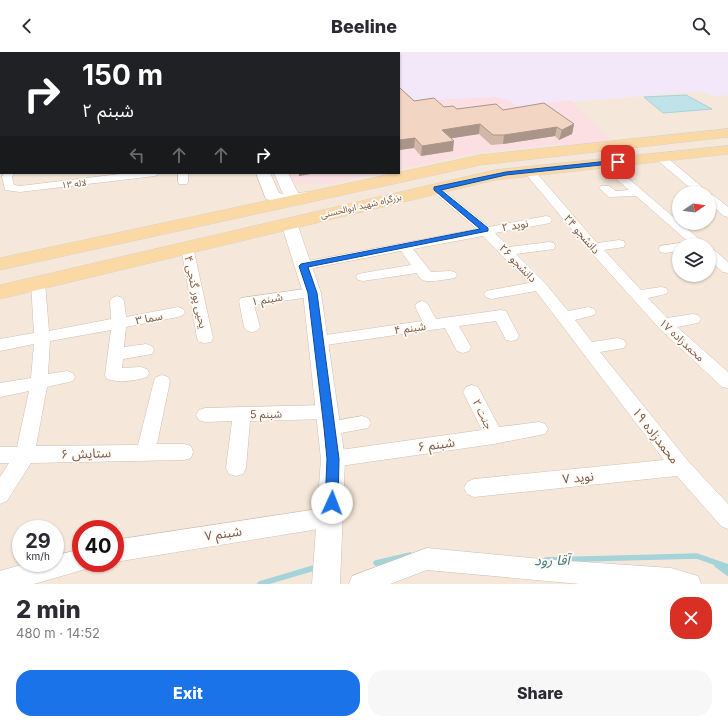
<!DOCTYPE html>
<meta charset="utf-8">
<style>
body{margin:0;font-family:Inter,"Noto Sans Arabic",sans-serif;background:#f7f7f7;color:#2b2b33;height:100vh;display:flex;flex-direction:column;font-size:15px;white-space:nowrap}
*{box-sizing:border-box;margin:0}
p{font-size:13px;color:#7c7c81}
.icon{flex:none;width:22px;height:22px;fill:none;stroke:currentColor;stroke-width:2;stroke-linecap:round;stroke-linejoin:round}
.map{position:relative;height:532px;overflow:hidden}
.panel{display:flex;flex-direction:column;background:#fff;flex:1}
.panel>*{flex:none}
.hud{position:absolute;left:0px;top:0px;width:400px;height:122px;box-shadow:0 1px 3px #0004;background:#202124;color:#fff;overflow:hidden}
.needle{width:26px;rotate:77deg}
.fabs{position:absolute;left:672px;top:134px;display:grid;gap:8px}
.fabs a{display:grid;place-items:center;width:44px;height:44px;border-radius:50%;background:#fff;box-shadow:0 1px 3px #0004;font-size:20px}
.speed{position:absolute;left:12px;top:468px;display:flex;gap:8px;font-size:20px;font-weight:700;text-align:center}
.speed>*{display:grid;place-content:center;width:52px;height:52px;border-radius:50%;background:#fff;box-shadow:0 1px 3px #0004;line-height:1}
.speed small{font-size:10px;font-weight:400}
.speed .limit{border:6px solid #d22;background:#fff;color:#111}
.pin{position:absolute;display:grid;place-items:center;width:34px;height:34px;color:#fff;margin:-17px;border-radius:8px;box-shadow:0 2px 6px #0006}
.me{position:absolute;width:44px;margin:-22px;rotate:2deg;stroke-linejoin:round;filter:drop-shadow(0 0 3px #0008)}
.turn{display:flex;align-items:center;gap:14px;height:84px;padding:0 16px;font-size:18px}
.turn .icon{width:52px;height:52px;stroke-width:2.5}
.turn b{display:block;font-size:28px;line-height:34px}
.lanes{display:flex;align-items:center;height:38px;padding:0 16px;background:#0003;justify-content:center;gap:20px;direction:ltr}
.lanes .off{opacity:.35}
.round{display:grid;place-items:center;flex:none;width:42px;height:42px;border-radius:16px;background:#f7f7f7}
.head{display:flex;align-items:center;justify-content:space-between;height:68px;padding:0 16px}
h1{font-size:24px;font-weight:800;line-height:30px}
.button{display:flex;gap:8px;margin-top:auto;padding:8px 16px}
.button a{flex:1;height:46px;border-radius:16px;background:#1a73e8;color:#fff;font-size:16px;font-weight:800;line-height:46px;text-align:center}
.button a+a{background:#f7f7f7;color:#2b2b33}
header{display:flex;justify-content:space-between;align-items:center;height:52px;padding:0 16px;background:#fff;font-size:18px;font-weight:800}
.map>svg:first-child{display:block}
.residential{fill:#f5e8da;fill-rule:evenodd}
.education{fill:#f3e8fa}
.medical{fill:#fbdfe3}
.water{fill:#bfe3e8;stroke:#a5d3da}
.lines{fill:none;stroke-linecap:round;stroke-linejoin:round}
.stream{stroke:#a5d3da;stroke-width:5.5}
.minor-casing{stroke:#d1beb0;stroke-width:1}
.tertiary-casing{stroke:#d1beb0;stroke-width:1}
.secondary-casing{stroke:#d6c0b0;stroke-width:1}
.primary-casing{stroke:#dad1cd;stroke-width:1}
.minor{fill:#fff;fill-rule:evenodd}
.tertiary{fill:#fff;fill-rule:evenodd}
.secondary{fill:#fff;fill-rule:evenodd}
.primary{fill:#fbd9a5;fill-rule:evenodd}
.wall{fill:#d1b7a8}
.shaded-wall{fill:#aa9588}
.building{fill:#f3d5c3;stroke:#aa9588}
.route{fill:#1a73e8;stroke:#114b97}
.labels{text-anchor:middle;stroke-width:3.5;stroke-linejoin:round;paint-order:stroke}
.far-street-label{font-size:9px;fill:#7a5c4d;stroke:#fffaf3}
.street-label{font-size:11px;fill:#7a5c4d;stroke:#fffaf3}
.near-street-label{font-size:13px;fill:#7a5c4d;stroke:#fffaf3}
.near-water-label{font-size:14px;font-style:italic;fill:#437c86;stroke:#fffaf3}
</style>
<header><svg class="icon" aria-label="back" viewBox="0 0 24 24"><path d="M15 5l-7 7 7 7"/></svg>Beeline<svg class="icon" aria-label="search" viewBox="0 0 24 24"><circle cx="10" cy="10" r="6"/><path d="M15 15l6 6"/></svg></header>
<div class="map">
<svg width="728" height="532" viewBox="0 0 728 532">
<rect width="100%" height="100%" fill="#fdf6ec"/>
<path class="residential" d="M0 0H728V532H0ZM1 1H399V121H1ZM679 141H709V171H679ZM679 193H709V223H679ZM21 477H55V511H21ZM81 477H115V511H81Z"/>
<path class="education" d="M230 0H728V43L713 44 703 39 572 50 570 48 518 55 508 48 416 49 399 35V1Z"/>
<path class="medical" d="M399 35 416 49 494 45 508 48 518 55 570 48 613 90 568 94 561 92 475 101 399 117Z
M288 121H381L328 132 293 130Z"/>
<path class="water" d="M686 43 712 57 663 61 644 45Z"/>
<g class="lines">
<path class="stream" d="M546 508 697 504 728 515
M376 511 410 503
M717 513 728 521
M260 532 317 515"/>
<defs>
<path id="minor" d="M11 0H19V1H11Z
M45 0H53V1H45Z
M72 0H80V1H72Z
M108 0H115L116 1H107Z
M167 0H175V1H167Z
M0 7H1V11H0Z
M0 30H1V34H0Z
M0 59H1V65H0Z
M660 102 664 103 709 141H696L656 107 655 105 656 103Z
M604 108 608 109 706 193H692L636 144 609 145 599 136 601 134H609L616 139 629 138 600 113 599 111Z
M529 116 533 117 597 191 619 188 624 189 625 192 624 195 604 198 641 238 661 235 666 236 668 239 666 242 648 246 667 266 693 262 698 263 701 267 698 271 677 275 728 320V336L722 335 659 276 589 198 525 121 524 119 525 117Z
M4 121H14L12 125 14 133 20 134 128 121H160L155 124 20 140 5 138 2 125Z
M178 121H188V130L187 132H179L178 130Z
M436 134 440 135 489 175 546 164 550 165 552 168 550 171 495 181 509 195 549 190 554 191 555 194 554 197 516 202 545 231 568 259 589 255 594 257 596 260 594 263 575 268 592 290 618 286 624 288 626 292 624 296 600 300 688 409 728 452V477L721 474 677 424 474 445 467 442 464 436 467 430 474 427 664 408 536 239 491 247 486 245 484 242 486 239 529 231 483 184 413 197 431 220 450 219 455 220 457 223 455 226C449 227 428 231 423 228 420 227 418 223 417 221L363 229 358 228 356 225 358 222 363 221 411 213 401 199 303 218 298 217 296 214 298 211 303 210 477 177 432 139 430 137 432 135Z
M709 142 713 143 728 155V165L724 164 709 151Z
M187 191 192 192 193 195 213 286 211 290 205 291 199 290 197 286 181 195 182 192Z
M679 191 684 193H679V199L665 201 660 200 659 197 660 194Z
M709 197 714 198 728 210V221L723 220 709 208Z
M38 227 43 228 45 231 49 279 111 267 110 249 112 246 117 244 122 246 124 249 126 265 178 255 183 257 185 260 183 263 178 265 126 275 124 295 146 292 152 294 154 298 152 302 123 307 122 316 141 315 147 317 149 321 147 325C135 329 119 331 107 327L105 323 111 278 50 289 48 322 67 319 73 321 75 325 73 329 47 335 36 394 138 393 154 329 156 325 162 323 168 325 170 329 157 392H184L191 394 193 400 191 406 184 408 31 411 7 449 0 452V425L9 411H0V395H17L29 339 0 345V331L31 326 34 292 0 299V287L34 281 31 231 33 228Z
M312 236 317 238 319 241 317 244 254 253 260 275 257 279 252 280 247 279 244 275 239 249 241 246Z
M422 249 427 251 436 267 501 258 506 259 519 284 516 288 511 289 506 288 496 269 459 274 471 295 469 299 463 301 457 299 445 276 319 294 313 293 311 289 313 285 319 284 422 269 415 254 417 251Z
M472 333 478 335 499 375 539 370 545 372 548 377 545 382 494 392 333 415 326 413 323 407 326 401 333 399 482 378 463 340 466 335Z
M328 353 334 355 337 360 334 365 328 367 250 369 246 416 243 422 236 424 229 422 226 416 232 369 205 370 199 368 196 363 199 358 205 356Z
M362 364 368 366 371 371 368 376 330 383 324 381 321 376 324 371Z
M331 455 338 458 341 465 338 472 331 475 115 510V488Z
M427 496 541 507 671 516 698 524 701 532H580L427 518 390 532H349L352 524Z
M81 497V511H91L89 516 34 532H0V519L28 511H55V504Z"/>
<path id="tertiary" d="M289 166 294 168 297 171 321 241 345 407 340 532H312L321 407 303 241 281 171 284 168Z"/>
<path id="secondary" d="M201 0H212L213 1H202Z
M218 0H228V1H218Z
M256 121H270L279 141 283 142 274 121H288L298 141 307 140 313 142 315 145 313 148 287 153 266 147Z"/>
<path id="primary" d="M728 77V85L480 113 0 218V206L480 103Z
M728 94V102L495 128 0 247V233L495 118Z"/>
</defs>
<use href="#minor" class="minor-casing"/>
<use href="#tertiary" class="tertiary-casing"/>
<use href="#secondary" class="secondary-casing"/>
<use href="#primary" class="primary-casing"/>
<use href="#minor" class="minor"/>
<use href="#tertiary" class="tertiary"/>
<use href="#secondary" class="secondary"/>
<use href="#primary" class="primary"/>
</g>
<path class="wall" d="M399 35 414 49 444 55 457 57 503 58 574 72 572 82 559 88 555 84 503 92 491 93 479 82 451 86 453 99 421 104 414 96 399 98Z"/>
<path class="shaded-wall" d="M480 72 479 82 441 88 442 78Z
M574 72 572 82 559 88 562 78Z
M557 75 555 84 503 92 504 83Z
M415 86 414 96 399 98V88Z
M454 89 453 99 421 104 422 94Z
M299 121H317L299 124Z"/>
<path class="building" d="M399 35 414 49 434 46 444 55 453 54 457 57 496 52 503 58 544 51 574 72 562 78 557 75 504 83H493L480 72 442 78 454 89 422 94 415 86 399 88Z"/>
<path class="route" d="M618 108H620V111L506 123 441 138 488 176V179L308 215 317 241 339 407 338 451 336 455 332 456 327 455 325 451 327 407 324 376 308 241 299 214 301 212 480 177 434 138V135L506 120Z"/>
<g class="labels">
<g class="far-street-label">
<text transform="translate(74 132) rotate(-7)" y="3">لاله ۱۳</text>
<text transform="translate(361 154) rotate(-13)" y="3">بزرگراه شهید ابوالحسنی</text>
</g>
<g class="street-label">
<text transform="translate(515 173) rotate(-10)" y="4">نوید ۲</text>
<text transform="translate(582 182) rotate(49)" y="4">دانشجو ۲۴</text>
<text transform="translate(518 211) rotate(46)" y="4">دانشجو ۲۶</text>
<text transform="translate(196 240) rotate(78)" y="4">یحیی پور گنجی ۴</text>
<text transform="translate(267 247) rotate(-9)" y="4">شبنم ۱</text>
<text transform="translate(149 266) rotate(-11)" y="4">سما ۳</text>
<text transform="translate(410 276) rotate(-8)" y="4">شبنم ۴</text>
<text transform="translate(682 288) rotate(43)" y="4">محمدزاده ۱۷</text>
<text transform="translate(266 362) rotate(-1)" y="4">شبنم 5</text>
<text transform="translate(483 362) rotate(64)" y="4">جنت ۲</text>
</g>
<g class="near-street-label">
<text transform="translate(656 383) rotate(52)" y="5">محمدزاده ۱۹</text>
<text transform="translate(436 392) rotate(-8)" y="5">شبنم ۶</text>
<text transform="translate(86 401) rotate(-2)" y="5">ستایش ۶</text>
<text transform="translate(578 425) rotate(-6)" y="5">نوید ۷</text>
<text transform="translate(223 481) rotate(-8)" y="5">شبنم ۷</text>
</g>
<g class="near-water-label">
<text transform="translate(552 508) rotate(-1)" y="5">آقا رود</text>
</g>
</g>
</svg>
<div class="fabs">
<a><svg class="needle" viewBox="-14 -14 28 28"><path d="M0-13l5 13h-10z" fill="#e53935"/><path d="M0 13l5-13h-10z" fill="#7c7c81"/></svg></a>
<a><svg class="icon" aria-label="layers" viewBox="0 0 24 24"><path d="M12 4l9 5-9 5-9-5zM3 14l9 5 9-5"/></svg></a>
</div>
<div class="speed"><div>29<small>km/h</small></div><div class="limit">40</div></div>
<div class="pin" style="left:618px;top:110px;background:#d93025"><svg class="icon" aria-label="arrive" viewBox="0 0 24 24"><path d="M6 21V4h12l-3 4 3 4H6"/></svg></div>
<svg class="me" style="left:332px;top:451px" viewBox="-20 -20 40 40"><circle r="19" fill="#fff"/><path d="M0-13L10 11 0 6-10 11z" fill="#1a73e8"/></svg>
<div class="hud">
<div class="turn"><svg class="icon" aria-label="right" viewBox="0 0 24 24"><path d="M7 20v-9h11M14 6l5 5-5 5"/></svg><div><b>150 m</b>شبنم ۲</div></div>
<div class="lanes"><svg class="icon off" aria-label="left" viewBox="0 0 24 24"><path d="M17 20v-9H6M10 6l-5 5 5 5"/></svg><svg class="icon off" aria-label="ahead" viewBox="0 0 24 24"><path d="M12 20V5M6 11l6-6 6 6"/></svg><svg class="icon off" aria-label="ahead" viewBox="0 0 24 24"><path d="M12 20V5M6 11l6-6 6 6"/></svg><svg class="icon" aria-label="right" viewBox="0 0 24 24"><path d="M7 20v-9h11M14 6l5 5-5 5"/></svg></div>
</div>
</div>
<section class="panel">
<div class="head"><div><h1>2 min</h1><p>480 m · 14:52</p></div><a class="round" style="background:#d93025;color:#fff"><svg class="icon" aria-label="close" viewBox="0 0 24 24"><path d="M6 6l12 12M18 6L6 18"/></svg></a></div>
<div class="button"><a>Exit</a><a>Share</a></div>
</section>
